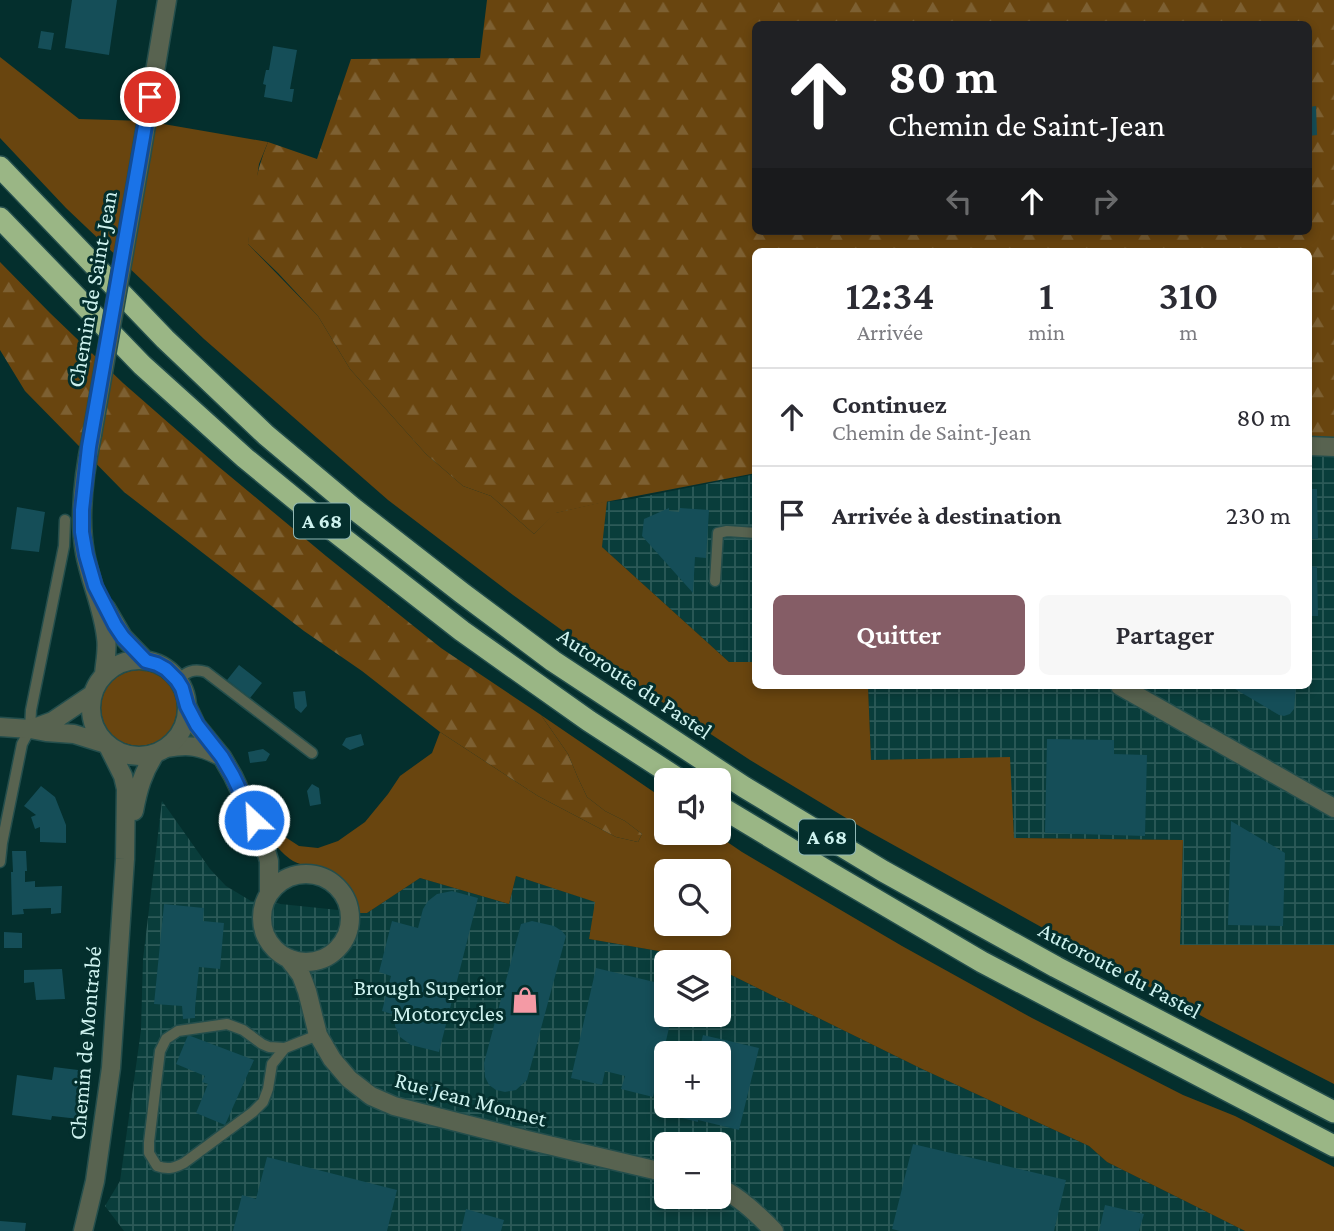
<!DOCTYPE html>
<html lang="fr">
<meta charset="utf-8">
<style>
body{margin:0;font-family:"Crimson Pro",serif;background:#f7f7f7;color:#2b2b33;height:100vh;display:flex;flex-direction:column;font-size:26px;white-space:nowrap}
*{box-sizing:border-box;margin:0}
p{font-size:23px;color:#7c7c81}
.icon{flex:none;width:38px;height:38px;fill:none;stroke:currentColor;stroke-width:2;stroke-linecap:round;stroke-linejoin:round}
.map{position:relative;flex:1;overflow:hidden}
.details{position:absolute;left:752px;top:248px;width:560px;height:441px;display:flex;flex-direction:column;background:#fff;border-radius:10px;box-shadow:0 4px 10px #0003}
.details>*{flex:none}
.top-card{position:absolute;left:752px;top:21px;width:560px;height:214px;border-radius:10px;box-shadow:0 4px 10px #0003;background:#202124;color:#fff;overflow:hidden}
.buttons{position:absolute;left:654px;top:768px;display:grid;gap:14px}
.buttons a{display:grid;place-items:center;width:77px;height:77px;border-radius:10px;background:#fff;box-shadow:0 4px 10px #0003;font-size:35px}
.pin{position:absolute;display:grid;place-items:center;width:60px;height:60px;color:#fff;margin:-30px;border:4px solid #fff;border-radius:50%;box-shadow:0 2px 7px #0007}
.me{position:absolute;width:77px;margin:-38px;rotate:335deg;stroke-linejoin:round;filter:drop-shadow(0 0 5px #0008)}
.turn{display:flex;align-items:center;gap:24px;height:147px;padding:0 21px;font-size:32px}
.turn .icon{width:91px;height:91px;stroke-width:2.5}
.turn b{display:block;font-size:49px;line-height:60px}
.lanes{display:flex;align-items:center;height:66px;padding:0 21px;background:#0003;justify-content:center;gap:35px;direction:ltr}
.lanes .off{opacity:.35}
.eta{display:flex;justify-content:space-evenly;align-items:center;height:119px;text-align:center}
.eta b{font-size:42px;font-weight:600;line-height:49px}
.button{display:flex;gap:14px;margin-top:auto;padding:14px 21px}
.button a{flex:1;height:80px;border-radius:10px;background:#855d66;color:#fff;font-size:28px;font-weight:600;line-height:80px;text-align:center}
.button a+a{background:#f7f7f7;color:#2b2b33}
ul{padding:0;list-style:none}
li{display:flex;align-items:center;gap:21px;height:98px;padding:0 21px;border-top:2px solid #e1e1e2}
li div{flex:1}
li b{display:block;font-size:26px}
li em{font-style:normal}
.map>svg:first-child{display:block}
.industrial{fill:url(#industrial-grid);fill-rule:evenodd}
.grass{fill:#69450f;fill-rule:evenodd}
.forest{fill:url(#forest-firs);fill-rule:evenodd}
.building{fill:#154e58}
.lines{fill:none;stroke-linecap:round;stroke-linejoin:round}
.service-casing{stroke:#244e4c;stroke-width:13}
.minor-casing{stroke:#244e4c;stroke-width:21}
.tertiary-casing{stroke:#244e4c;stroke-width:21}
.motorway-casing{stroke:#244e4c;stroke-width:24}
.service{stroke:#586350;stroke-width:10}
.minor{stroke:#586350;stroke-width:18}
.tertiary{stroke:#586350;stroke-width:18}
.motorway{stroke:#9ab685;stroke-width:21}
.tertiary-bridge-casing{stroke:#244e4c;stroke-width:21;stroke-linecap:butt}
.tertiary-bridge{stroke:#586350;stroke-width:18}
.route-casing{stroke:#114b97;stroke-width:18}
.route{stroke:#1a73e8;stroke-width:12}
.labels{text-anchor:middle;stroke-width:6;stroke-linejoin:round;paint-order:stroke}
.shield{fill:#042f2d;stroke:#91b8b5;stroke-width:2}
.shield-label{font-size:21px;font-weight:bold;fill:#cef2ef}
.street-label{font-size:23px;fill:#cef2ef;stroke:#042f2d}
.poi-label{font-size:23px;fill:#cef2ef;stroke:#042f2d;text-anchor:end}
</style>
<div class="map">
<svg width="1334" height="1231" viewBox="0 0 1334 1231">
<defs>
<pattern id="industrial-grid" width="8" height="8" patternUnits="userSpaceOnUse" patternTransform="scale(1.75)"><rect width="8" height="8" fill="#093d3b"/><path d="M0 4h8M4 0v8" fill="none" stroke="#2c5a58"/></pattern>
<pattern id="forest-firs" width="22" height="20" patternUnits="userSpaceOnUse" patternTransform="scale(1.75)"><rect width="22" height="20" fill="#69450f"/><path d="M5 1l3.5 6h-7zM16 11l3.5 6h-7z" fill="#7d6032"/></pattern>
</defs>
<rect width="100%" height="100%" fill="#042f2d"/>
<path class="industrial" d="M1309 446 1334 447V945L1180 946 1183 840 1013 838 871 760 868 686H1309Z
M756 474V662H729L602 547 605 502 632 499Z
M162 801 210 869 226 886 251 901 367 913 420 878 509 904 516 876 596 902 589 939 699 958 707 962H667V1015H719V969L922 1069 1089 1146 1107 1162 1245 1231H124L105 1206 120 1181 141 1030 143 959ZM667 1054H719V1106H667ZM667 1144H719V1197H667Z"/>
<path class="grass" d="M0 57 79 119 146 121 268 142 259 164 248 244 318 316 350 369 426 454 463 486 491 496 534 534 555 513 607 501 602 547 729 662H756V686H868L871 760 1010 757 1014 838 1183 840 1180 945H1334V1084L1207 1019 861 827 750 760 659 700 513 595 388 500 204 339 66 208 0 138Z
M101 708a38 38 0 1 1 76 0a38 38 0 1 1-76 0Z
M541 715 667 801V833H714L742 852 902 946 1032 1018 1183 1095 1235 1116 1334 1167V1231H1245L1107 1162 1089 1146 922 1069 719 969V962H707L699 958 589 939 595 902 516 876 509 904 420 878 367 913H358C357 908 356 902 354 897 348 884 330 870 316 867 307 865 298 865 290 859 276 849 269 835 263 819L276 831 299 846 318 848 338 841 365 822 388 794 400 776 432 753 440 732 538 796 616 837 638 842 642 834 625 821 605 811 587 797 578 778 568 754ZM667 872H719V924H667Z"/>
<path class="forest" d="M487 0H1334V447L1309 446V252H756V473L605 502 556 513 534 534 491 496 463 486 426 454 350 369 318 316 278 273 248 244C250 207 254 176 268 142L317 159 351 59 480 58ZM756 24H1309V231H756Z
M0 262 50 313 123 383 219 467 326 556 441 648 541 715 568 754 578 778 587 797 605 811 625 821 642 834 638 842 616 837 538 796 440 732 362 671 304 631 124 492 25 391 0 350Z"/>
<path class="building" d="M72 0H117L109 55 65 48Z
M41 31 54 33 51 50 38 48Z
M273 46 297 50 290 89H294L292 102 264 97 266 85 263 84 266 70H269Z
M1316 106 1317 135 1309 136V107Z
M1309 489H1317L1318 539H1309Z
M17 507 45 512 39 552 11 549Z
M669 508V511L679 512 680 508 709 510 706 558 695 557 693 593 642 536 644 519Z
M1309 566 1317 567 1318 616H1309Z
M239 665 262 683 250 698 227 680Z
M1230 686H1296L1294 709 1290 714 1284 716 1279 715Z
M305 691 307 706 301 713 295 708 293 692Z
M361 734 364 745 350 750 342 745 346 738Z
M1047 739 1114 740V754L1147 755 1145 836 1045 833Z
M263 749 270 754 266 761 250 763 248 752Z
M312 784 319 788 321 804 310 806 307 791Z
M41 786 55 797 66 825V843L40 842V827L35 829 31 817 36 815 24 806Z
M1231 821 1285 853 1283 926 1228 925Z
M12 851H26L27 871H25V882L35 881V887L62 886 61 913 51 914V908L23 909 24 914 12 915 11 872H13Z
M452 891 478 898 439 1052 411 1045 400 1037 395 1026V1015L382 1011 391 976 379 972 392 921 418 928 423 909 428 901 437 894Z
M164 904 204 908 203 921 224 923 220 969 199 967 195 1008V1018L183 1019 182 1006 154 1004Z
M532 921 554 926 562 931 566 936 527 1080 516 1090 505 1092 496 1090 489 1085 485 1077 484 1063 521 924Z
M4 932 22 933V948H4Z
M596 968 667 985V1015H672L653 1097 621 1089 625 1076 605 1071 602 1085 571 1078Z
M62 969 65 999 36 1000 34 982 24 983V970Z
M188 1035 254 1060 225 1125 196 1113 208 1084 202 1082 205 1076 176 1064Z
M703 1035 759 1048 739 1130 698 1120V1122L682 1118 685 1106H719V1054H698Z
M54 1067 86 1071 79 1119 52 1116 51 1120 12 1115 17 1075 52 1080Z
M429 1086 442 1089 441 1095 428 1092Z
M913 1144 1066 1180 1054 1231H900L892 1229Z
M267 1157 397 1190 387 1231H233L242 1195 256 1199Z
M1105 1205 1144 1214 1139 1231H1099Z
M466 1209 504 1220 501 1231H461Z
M0 1221 26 1223 25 1231H0Z"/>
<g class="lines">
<defs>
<path id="service" d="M715 581 718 533 727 531 756 533
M177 680C187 672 193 668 206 672L312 753
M0 862 2 843 22 744 30 729 31 710 64 546 65 520
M285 1048 269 1047 262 1044 243 1030 227 1024 178 1031 166 1039 160 1051 149 1142V1153L157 1166C168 1170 174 1168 184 1163L253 1112 263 1102 268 1089 272 1064 285 1048 318 1035"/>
<path id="minor" d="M1309 446 1334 447
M1120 686 1334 808
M187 706 196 725 222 757 233 776 262 837 269 861V894
M167 748C189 744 200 746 220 756
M262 918a44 44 0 1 1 88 0a44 44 0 1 1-88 0Z
M288 958 301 975 307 991 318 1035 332 1059 349 1079 371 1096 394 1106 527 1140 667 1173
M719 1187C741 1198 757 1214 774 1231"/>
<path id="tertiary" d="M141 155 167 0
M92 435C84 473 78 515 85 553 90 581 103 608 106 637 108 649 105 662 104 674
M106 608 123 637 146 661
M91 708a48 48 0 1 1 96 0a48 48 0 1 1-96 0Z
M0 727 30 729 46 732 74 734 106 744
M34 728 53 721 93 694
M134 811C138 789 143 772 155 754
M83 1231 95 1181 111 1068 125 859 126 789 123 776 108 746"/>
<path id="motorway" d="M0 167 165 339 266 435 353 508 462 593 553 661 744 787 883 871 1056 967 1334 1112
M0 218 142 365 245 458 334 531 462 631 589 721 680 780
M719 806 827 871 982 962 1334 1146"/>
</defs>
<use href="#service" class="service-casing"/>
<use href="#minor" class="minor-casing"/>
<use href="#tertiary" class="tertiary-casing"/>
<use href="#motorway" class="motorway-casing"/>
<use href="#service" class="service"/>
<use href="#minor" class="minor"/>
<use href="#tertiary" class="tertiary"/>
<use href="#motorway" class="motorway"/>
<defs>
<path id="tertiary-bridge" d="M92 435 141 155"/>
</defs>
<use href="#tertiary-bridge" class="tertiary-bridge-casing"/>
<use href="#tertiary-bridge" class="tertiary-bridge"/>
</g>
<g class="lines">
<defs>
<path id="route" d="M150 97 89 447 82 510V532L86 555 95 586 115 625 123 637 146 661 157 664 166 669 177 680 182 688 187 706 197 725 222 757 233 776 254 820"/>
</defs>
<use href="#route" class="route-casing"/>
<use href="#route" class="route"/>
</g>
<defs>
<symbol id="shop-bare" viewBox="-9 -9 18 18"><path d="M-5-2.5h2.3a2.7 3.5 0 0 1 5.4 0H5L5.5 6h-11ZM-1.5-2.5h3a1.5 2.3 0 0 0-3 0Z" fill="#f49aa5" stroke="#042f2d" stroke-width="2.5" paint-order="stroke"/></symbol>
</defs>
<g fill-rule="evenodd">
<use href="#shop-bare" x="506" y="981" width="38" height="38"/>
</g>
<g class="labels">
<g class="shield">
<rect x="294" y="503.5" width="56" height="35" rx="5"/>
<rect x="799" y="819.5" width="56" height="35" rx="5"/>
</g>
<g class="shield-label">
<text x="322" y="528">A 68</text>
<text x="827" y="844">A 68</text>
</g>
<g class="street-label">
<text transform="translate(92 289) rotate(-80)" y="8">Chemin de Saint-Jean</text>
<text transform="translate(635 683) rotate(34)" y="8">Autoroute du Pastel</text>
<text transform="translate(1120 970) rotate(28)" y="8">Autoroute du Pastel</text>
<text transform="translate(85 1043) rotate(-85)" y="8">Chemin de Montrabé</text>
<text transform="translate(471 1099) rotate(15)" y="8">Rue Jean Monnet</text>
</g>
<g class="poi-label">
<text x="504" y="995">Brough Superior<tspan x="504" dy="26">Motorcycles</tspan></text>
</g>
</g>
</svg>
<div class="buttons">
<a><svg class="icon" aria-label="sound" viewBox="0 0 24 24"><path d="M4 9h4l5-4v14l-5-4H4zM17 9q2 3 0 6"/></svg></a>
<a><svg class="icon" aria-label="search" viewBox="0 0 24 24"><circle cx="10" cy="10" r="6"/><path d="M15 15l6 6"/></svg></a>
<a><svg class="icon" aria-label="layers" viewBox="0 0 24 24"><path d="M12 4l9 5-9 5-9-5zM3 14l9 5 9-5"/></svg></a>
<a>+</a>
<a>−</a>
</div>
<div class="pin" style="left:150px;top:97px;background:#d93025"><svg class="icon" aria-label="arrive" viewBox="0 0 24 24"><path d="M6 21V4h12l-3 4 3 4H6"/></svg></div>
<svg class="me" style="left:254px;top:820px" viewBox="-20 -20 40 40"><circle r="17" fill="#1a73e8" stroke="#fff" stroke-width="3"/><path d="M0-11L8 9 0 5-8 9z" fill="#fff"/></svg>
<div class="top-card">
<div class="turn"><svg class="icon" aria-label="ahead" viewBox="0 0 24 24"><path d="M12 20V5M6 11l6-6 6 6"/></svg><div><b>80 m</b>Chemin de Saint-Jean</div></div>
<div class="lanes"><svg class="icon off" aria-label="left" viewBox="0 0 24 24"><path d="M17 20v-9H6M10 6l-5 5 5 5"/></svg><svg class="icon" aria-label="ahead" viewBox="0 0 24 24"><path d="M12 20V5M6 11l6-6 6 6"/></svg><svg class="icon off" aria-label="right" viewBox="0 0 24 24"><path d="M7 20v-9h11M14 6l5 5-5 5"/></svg></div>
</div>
<section class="details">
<div class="eta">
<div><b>12:34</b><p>Arrivée</p></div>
<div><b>1</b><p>min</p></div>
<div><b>310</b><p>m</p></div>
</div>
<ul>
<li><svg class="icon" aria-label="ahead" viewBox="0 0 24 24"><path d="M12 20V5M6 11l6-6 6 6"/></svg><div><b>Continuez</b><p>Chemin de Saint-Jean</p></div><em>80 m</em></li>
<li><svg class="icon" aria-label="arrive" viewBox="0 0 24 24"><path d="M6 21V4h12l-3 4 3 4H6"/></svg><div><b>Arrivée à destination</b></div><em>230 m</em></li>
</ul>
<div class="button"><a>Quitter</a><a>Partager</a></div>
</section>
</div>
